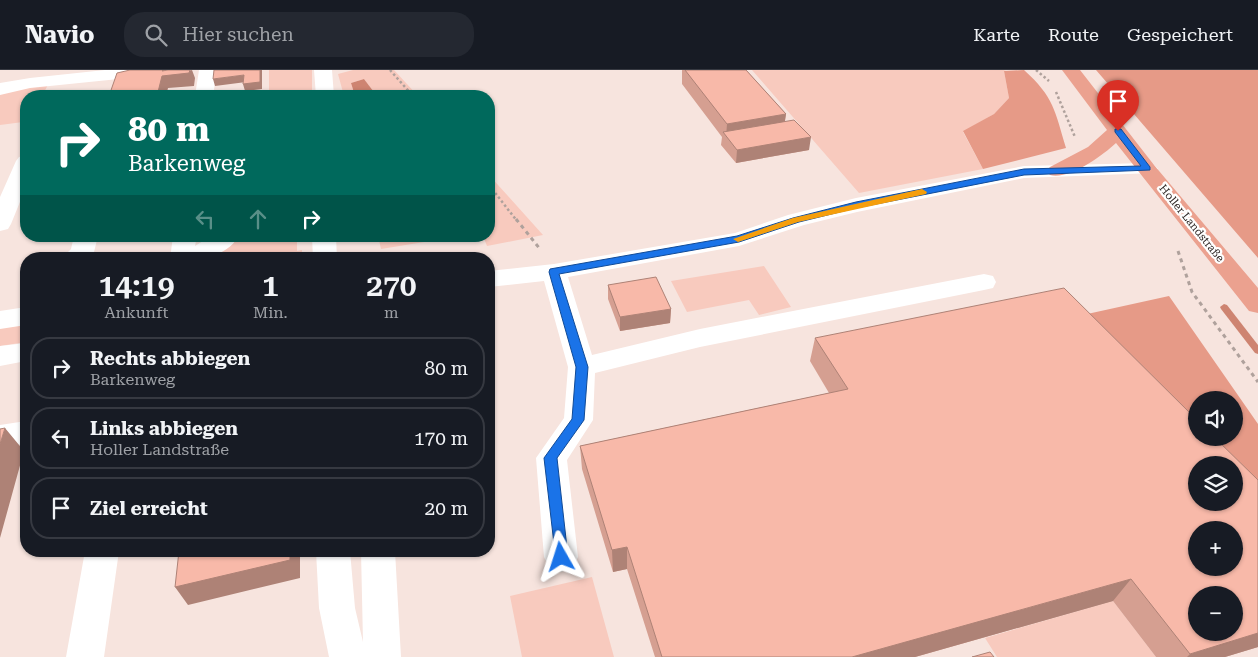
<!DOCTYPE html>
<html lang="de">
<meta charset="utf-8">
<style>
body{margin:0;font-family:"Roboto Serif",serif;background:#242831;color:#f1f3f6;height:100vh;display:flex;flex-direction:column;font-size:19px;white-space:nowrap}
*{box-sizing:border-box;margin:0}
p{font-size:16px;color:#9ea1a6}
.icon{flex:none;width:28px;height:28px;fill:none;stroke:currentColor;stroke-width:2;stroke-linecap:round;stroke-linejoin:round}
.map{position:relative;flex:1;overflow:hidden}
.details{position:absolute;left:20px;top:182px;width:475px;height:305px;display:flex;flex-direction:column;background:#171b24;border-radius:20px;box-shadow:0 1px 4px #0004}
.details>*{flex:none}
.hud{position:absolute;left:20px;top:20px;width:475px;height:152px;border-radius:20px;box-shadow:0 1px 4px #0004;background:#00695c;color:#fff;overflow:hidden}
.fabs{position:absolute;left:1188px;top:321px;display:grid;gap:10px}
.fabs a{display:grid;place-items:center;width:55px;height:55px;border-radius:50%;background:#171b24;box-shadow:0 1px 4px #0004;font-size:25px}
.pin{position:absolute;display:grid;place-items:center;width:42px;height:42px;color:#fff;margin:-51px -21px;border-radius:50% 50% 50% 0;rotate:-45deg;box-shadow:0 0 5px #0007}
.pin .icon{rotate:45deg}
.me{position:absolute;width:55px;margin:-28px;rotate:354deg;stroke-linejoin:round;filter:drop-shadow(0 0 4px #0008)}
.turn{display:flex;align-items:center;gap:18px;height:105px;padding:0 25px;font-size:22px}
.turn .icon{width:65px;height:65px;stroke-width:2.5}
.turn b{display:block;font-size:35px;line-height:42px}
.lanes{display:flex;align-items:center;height:48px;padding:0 25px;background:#0003;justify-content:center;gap:25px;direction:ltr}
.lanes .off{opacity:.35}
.eta{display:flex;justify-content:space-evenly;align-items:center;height:85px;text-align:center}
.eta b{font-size:30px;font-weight:600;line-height:35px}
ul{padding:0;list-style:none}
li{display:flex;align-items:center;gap:15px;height:62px;margin:0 10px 8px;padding:0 15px;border:2px solid #363941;border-radius:20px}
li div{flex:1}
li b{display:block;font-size:19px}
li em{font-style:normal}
header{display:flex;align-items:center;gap:30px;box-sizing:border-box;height:70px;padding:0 25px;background:#171b24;border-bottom:1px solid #363941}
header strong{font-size:24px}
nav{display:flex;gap:28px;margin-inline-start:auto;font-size:18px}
.search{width:350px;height:45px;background:#242831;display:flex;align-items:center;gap:12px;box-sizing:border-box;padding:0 18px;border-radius:20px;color:#9ea1a6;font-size:19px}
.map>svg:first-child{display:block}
.green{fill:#f8cabe}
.forest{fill:#e69a87;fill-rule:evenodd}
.water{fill:#ce8471}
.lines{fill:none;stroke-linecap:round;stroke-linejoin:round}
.stream{fill:#ce8471;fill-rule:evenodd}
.path-far1{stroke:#afa19c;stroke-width:2.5;stroke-dasharray:2.5 2.5;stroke-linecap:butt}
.path{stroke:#afa19c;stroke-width:3;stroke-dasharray:4 4;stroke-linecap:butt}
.minor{fill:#fff;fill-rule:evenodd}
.major{fill:#eba18f;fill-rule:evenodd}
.wall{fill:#d59f91}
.shaded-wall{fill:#ae8276}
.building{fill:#f8b9a9;stroke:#ae8276;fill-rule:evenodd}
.route{fill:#1a73e8;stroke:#114b97}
.slow{fill:#f59e0b}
.labels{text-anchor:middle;stroke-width:4.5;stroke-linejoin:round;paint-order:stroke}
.far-street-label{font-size:11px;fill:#2d2624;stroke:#fff}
</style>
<header>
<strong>Navio</strong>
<div class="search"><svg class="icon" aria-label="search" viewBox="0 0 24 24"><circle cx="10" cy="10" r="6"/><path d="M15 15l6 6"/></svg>Hier suchen</div>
<nav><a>Karte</a><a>Route</a><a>Gespeichert</a></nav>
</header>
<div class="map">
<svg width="1258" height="587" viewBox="0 0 1258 587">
<rect width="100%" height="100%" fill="#f7e4de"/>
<path class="green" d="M269 0H312V25L284 26V23L269 25Z
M353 0H394L418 26H377L364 9 351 13 355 26H344L338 4Z
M752 0H1006L1004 1 1009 28 994 44 963 62 983 99 859 123Z
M49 13 42 26H26V49L23 52 0 55V22Z
M489 105 543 165 487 176 483 166H489Z
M243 166H297V181L302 180V188L311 186V189H208Z
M378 166H461L381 179Z
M764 196 791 237 759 245 749 230 687 242 671 211Z
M26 252V272L0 276V256Z
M592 507 614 587H522L510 526Z
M1113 531 1156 587H997L985 568Z"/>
<path class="forest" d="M1024 0C1054 27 1055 41 1066 78L983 99 963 61 994 44 1009 28 1004 1Z
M1096 0H1258V188Z
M1169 226 1258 354V446L1234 395H1209L1069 248ZM1196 330H1234V368H1196Z"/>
<path class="water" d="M364 9 377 26H355L351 13Z"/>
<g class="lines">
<path class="stream" d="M1224 234 1227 235 1258 275V284L1255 283 1221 239 1220 237Z"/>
<path class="path-far1" d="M390 0 413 26
M1036 0 1049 11
M1056 22 1075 67
M489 115 517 151"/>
<path class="path" d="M516 149 540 179
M1178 181 1192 222 1258 312"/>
<path class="minor" d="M105 0H167L164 4 158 5 30 18 0 25V13L30 8Z
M199 0H217L213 26H195Z
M314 0H332L334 26H316Z
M26 85V117L11 154 8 159 0 161V127L16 91 19 87Z
M1147 93 1154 95 1158 99 1154 103 1024 108 857 142 804 155 739 176 568 207 592 285 700 259 984 204 993 206 996 212 993 218 984 220 700 277 595 303 593 350 567 390 578 487 573 497 561 502 549 497 544 487 536 388 564 348 568 297 544 211 489 217V201L554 194 735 163 788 145 856 128 1024 96Z
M74 166H98L94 182 88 189H61L71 179Z
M173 166H197L195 176 211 166H239C223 191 196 189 170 189Z
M312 166H336L337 189H313Z
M26 237V255L0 259V241Z
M26 273V291L0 296V276Z
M26 351V373L0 379V355Z
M85 481H119L104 587H66Z
M316 481H350L355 538 363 572 361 481H395L401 587H329L319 538Z"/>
<path class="major" d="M1062 0H1080L1154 95 1258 218V243L1249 241 1116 73C1102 86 1069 110 1050 105L1046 101 1050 97 1088 77 1107 60Z"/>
</g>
<path class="wall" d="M682 0H746L786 44 785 51 809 80 736 93 721 75 722 67 682 14Z
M608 215 671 239 670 253 620 261 608 229Z
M815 268 1258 410V577L1225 587H1156L1113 531 915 587H655L627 499 613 502 582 399 580 376 829 323 810 291Z"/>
<path class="shaded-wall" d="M163 0H164L167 5 192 0 195 8 194 16 168 18 166 26H126Z
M260 0H262V19L245 21 243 14Z
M244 5 246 12 215 16 213 9Z
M786 44 783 62 726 67 727 54Z
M811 67 809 80 736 93 737 80Z
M671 239 670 253 620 261V247Z
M5 358 24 381 0 468V374Z
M627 477V499L613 502 612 480Z
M290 481H300V508L188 535 175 517Z
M1131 509 1113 531 915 587H852Z
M1258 563V577L1225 587H1187L1190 584Z"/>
<path class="building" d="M130 0H163L162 1 168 0H190L189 3 162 6 158 22 126 26H109L117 3Z
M214 0H260V12L243 14 244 5 213 9Z
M685 0H746L786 44 727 54Z
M794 50 811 67 737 80 723 62Z
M656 207 671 239 620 247 608 215Z
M1064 218 1196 349V368H1215L1258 410V563L1190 584 1131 509 852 587H662L627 477 612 480 580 376 848 319 815 268ZM1196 395H1234V432H1196ZM1196 460H1234V498H1196ZM1196 525H1234V562H1196Z
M5 358 0 374V359Z
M179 481H290V490L175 517Z
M990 582 994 587H972Z"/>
<path class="route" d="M1115 59H1121L1150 97V100L1024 105 856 138 799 152 739 172 559 204 588 297 584 350 557 388 568 487 566 491 561 493 556 491 544 388 572 349 576 297 549 202 550 199 737 166 793 148 856 132 1024 99 1141 96 1115 62Z"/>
<path class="slow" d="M922 119 927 122 926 124 798 152 738 172 733 169 793 148Z"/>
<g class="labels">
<g class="far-street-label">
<text transform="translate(1192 153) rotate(51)" y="4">Holler Landstraße</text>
</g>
</g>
</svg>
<div class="fabs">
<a><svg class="icon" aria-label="sound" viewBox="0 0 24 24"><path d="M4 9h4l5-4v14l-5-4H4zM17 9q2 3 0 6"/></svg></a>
<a><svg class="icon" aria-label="layers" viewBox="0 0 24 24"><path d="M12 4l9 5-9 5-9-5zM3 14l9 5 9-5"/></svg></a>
<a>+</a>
<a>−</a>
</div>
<div class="pin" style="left:1118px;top:61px;background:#d93025"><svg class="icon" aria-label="arrive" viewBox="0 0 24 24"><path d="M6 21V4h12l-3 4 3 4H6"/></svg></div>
<svg class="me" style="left:561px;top:487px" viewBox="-20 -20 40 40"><path d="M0-17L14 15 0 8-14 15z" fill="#1a73e8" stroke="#fff" stroke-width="4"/></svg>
<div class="hud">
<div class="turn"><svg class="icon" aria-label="right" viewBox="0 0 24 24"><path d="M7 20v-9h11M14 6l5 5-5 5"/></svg><div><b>80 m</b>Barkenweg</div></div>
<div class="lanes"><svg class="icon off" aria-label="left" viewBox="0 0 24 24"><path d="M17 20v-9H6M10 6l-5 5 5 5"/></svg><svg class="icon off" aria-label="ahead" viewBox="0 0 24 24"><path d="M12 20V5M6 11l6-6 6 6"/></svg><svg class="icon" aria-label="right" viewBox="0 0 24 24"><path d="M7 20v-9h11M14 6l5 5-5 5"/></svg></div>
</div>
<section class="details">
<div class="eta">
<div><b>14:19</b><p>Ankunft</p></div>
<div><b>1</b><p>Min.</p></div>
<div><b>270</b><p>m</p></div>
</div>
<ul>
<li><svg class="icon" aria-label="right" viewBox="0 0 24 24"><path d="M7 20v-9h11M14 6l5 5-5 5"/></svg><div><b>Rechts abbiegen</b><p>Barkenweg</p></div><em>80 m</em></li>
<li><svg class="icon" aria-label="left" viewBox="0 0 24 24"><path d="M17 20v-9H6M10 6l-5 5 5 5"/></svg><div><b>Links abbiegen</b><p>Holler Landstraße</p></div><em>170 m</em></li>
<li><svg class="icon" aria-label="arrive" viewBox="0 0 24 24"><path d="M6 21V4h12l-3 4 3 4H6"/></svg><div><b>Ziel erreicht</b></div><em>20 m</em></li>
</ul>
</section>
</div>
